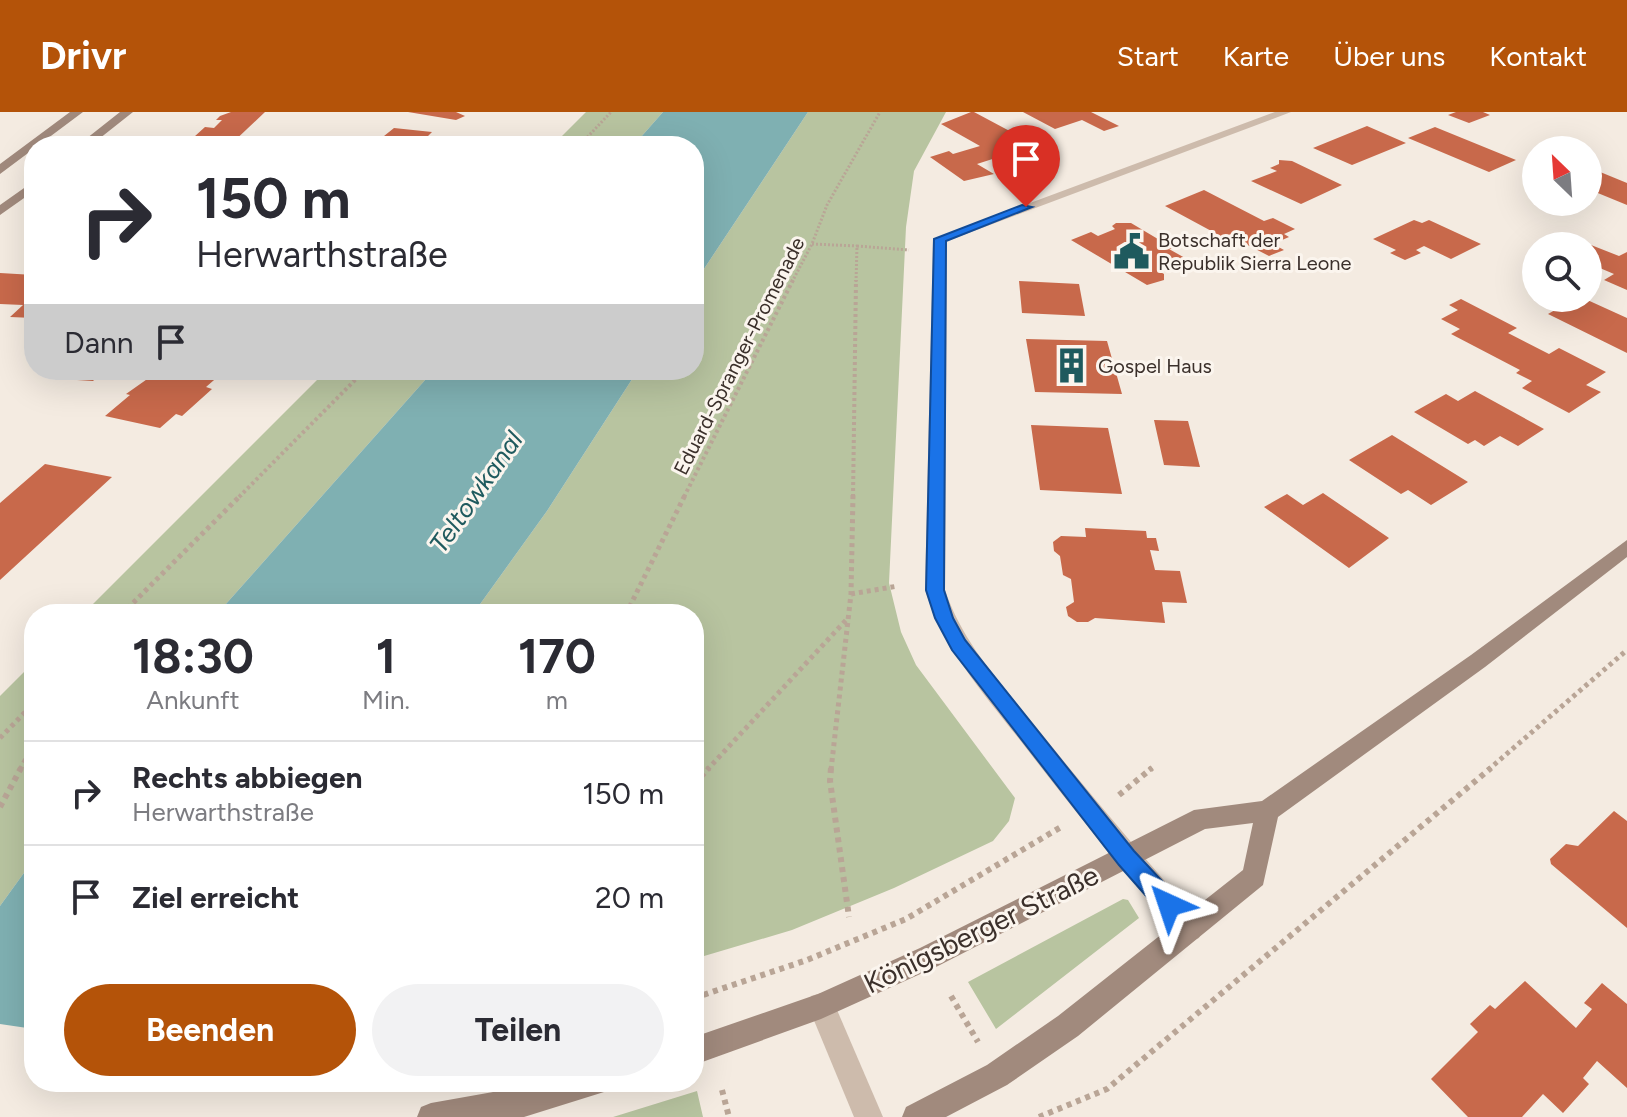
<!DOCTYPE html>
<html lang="de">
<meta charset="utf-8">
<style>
body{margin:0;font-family:Figtree,sans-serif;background:#f2f2f3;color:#2b2b33;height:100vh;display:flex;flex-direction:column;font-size:30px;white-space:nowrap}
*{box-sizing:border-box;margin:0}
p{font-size:26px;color:#7c7c81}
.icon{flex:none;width:44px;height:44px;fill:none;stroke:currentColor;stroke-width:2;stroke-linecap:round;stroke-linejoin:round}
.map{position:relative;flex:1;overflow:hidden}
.side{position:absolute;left:24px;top:492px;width:680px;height:488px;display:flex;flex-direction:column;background:#fff;border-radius:32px;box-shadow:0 8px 32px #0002}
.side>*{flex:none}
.hud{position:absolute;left:24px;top:24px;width:680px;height:244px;border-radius:32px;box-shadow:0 8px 32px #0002;background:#fff;color:#2b2b33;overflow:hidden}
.needle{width:52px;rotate:335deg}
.buttons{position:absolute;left:1522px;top:24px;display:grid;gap:16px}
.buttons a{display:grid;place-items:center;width:80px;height:80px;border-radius:50%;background:#fff;box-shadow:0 8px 32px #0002;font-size:40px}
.pin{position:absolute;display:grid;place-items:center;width:68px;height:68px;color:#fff;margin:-82px -34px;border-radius:50% 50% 50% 0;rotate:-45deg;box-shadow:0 0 8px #0007}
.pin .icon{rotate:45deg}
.me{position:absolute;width:88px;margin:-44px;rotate:318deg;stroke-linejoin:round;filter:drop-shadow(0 0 6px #0008)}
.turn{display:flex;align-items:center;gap:28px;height:168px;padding:0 40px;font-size:36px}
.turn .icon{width:104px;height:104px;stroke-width:2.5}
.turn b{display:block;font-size:56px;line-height:68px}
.then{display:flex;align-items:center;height:76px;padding:0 40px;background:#0003;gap:16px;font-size:30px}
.eta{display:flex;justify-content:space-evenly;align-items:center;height:136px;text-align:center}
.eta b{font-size:48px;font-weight:700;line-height:56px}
.primary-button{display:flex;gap:16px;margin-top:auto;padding:16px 40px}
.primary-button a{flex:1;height:92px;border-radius:48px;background:#b45309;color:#fff;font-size:32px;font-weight:700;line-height:92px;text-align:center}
.primary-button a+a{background:#f2f2f3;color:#2b2b33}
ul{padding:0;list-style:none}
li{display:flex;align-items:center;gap:24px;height:104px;padding:0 40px;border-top:2px solid #e1e1e2}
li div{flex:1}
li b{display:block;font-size:30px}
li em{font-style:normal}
header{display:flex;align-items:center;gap:48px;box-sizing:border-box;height:112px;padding:0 40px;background:#b45309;color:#fff}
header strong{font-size:38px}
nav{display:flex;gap:44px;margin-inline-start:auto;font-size:28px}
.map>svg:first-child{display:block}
.green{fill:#b8c4a0}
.water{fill:#7fb0b2}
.pier{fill:#f4ebe1}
.building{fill:#c8694b}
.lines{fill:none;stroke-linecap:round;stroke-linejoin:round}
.path-far3{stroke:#b9a596;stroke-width:3;stroke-dasharray:2 2;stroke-linecap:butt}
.path-far2{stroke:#b9a596;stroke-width:4;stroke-dasharray:3 3;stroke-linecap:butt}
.path-far1{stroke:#b9a596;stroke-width:5;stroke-dasharray:4 4;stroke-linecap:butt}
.path{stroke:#b9a596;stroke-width:6;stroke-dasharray:5 5;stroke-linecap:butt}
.minor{fill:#cdbbac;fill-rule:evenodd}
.tertiary{fill:#cdbbac;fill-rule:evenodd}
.secondary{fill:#a18a7d;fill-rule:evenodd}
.route{fill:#1a73e8;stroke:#114b97;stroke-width:2}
.labels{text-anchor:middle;stroke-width:6;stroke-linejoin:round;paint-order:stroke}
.far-poi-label{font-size:20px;fill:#3b302b;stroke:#fbf5ee;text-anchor:start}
.far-street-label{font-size:20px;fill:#3b302b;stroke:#fbf5ee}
.water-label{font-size:26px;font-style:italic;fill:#1f5a5e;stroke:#fbf5ee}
.near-street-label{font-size:28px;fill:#3b302b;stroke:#fbf5ee}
</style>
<header>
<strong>Drivr</strong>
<nav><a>Start</a><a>Karte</a><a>Über uns</a><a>Kontakt</a></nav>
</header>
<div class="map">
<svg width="1627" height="1005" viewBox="0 0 1627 1005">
<rect width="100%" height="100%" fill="#f4ebe1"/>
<path class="green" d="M586 0H663L633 34H552Z
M808 0H946L914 59 906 115 889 471 901 520 916 553 1015 686 1009 709 993 729 894 776 792 818 694 847V502H473L547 399 638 258H694V172Z
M327 258H434L217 502H83Z
M34 550V747L0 794V584Z
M1123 787 1128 788 1139 806 996 917 968 870Z
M697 979 703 1005H613Z"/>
<path class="water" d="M663 0H808L694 172V34H633Z
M434 258H638L547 399 473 502H217Z
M34 747V970L0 1005V794Z"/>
<path class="pier" d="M0 912 34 917V970L188 971 167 1005H0Z"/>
<path class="building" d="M231 0H265L229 34H184L205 15 214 16 222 8H216L220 4Z
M408 0H456L465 4 456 8Z
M971 0H974L1036 33 977 52 994 62 964 69 930 45 949 39 953 42 980 34 941 12Z
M1023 0H1091L1119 14 1104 19 1082 8 1055 17Z
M1456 0H1483L1490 3 1469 11 1448 3Z
M1367 14 1406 31 1352 53 1313 36Z
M1435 15 1516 48 1489 60 1408 26Z
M394 16 432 20 427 25 444 27 436 34 379 28Z
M1279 48 1292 49 1342 73 1301 92 1251 69 1277 59 1270 56 1279 52Z
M1588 55 1627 71V93L1588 77Z
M1204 78 1264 109 1273 106 1295 117 1284 122 1289 125 1273 132 1284 138 1269 144 1234 126 1228 128 1165 94Z
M1414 108 1422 111 1429 108 1481 132 1451 147 1424 134 1416 138 1421 141 1405 148 1390 141 1396 138 1373 127Z
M1116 111H1131L1173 136 1169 137 1185 146 1157 158 1164 162V168L1147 173 1071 128 1091 120 1098 124 1115 117 1112 114Z
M1591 133 1619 144 1627 140V178L1604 168 1614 162 1588 151V134Z
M0 161 34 163V183L27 189 34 190V206L10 205 23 193 0 192Z
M1019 169 1079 172 1085 204 1022 201Z
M1576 186H1583L1627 206V241L1548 202Z
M1461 187 1517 216 1508 221 1549 242 1559 236 1606 260 1586 273 1601 280 1569 301 1522 276 1532 269 1516 261 1520 258 1451 222 1460 217 1441 207 1458 198 1449 193Z
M1026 227 1107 229 1122 282 1035 280Z
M87 258H117L114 261H101L93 269 77 268Z
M160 258H200L221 262 206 275 212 277 182 304 176 302 160 316 105 304 130 283 126 282Z
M1475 279 1544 317 1518 334 1500 324 1484 334 1475 328 1468 332 1414 300 1446 282 1458 289Z
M1154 308 1188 309 1200 355 1164 353Z
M1031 313 1108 316 1122 382 1040 378Z
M1392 323 1468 370 1431 393 1408 378 1401 382 1349 348Z
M45 352 112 365 0 468V391Z
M1323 381 1389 426 1349 456 1264 395 1287 382 1303 393Z
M1085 416 1146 419 1147 426H1156L1159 439 1150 438 1155 458 1180 459 1187 491 1162 490 1165 511 1095 506 1088 510H1077L1068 504 1066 495 1074 490 1071 467 1063 463 1060 444 1054 439 1053 430 1061 424 1086 425Z
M1614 699 1627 709V816L1551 752 1550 747 1566 732 1578 734Z
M1525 869 1576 916 1592 897 1584 891 1602 871 1627 892V976L1597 949 1583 966 1589 972 1563 1001 1543 982 1522 1005H1468L1431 967 1478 920 1470 912 1490 893 1495 897Z"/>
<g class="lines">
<path class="path-far3" d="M579 34 611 0
M812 132 857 134
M792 170 812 132 827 93 880 0
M856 170 857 134 909 138"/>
<path class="path-far2" d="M239 385 365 258
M684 385 793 168
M853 385 856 168"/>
<path class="path-far1" d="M851 482 898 474
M122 502 241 383
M626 502 685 383
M0 626 34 591
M20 658 34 631
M707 658 848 506
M831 658 851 482 853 383
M1149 658 1153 655
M1488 658 1627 538"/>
<path class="path" d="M831 656 830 669 849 805
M694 672 709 656
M1119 683 1152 656
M0 695 21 656
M951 884 978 930
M694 886 807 848 906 807 1061 715
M722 978 729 1005
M1039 1005 1107 977 1491 656"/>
<path class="minor" d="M1275 0H1291L947 129 945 478C963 532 1001 571 1036 615 1089 681 1143 745 1199 808L1203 817 1199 826 1190 830 1181 826C1126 763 1074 698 1023 632 985 583 944 538 925 478L933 127Z"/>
<path class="tertiary" d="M821 881 831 884 883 1005H854L808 894 811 884Z"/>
<path class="secondary" d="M70 0H83L0 62V52Z
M120 0H133L90 34H77Z
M34 69V79L0 103V93Z
M1627 428V445L1485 555 1278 705 1263 773 1078 924 1007 973 946 1005H902L906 995 987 953 1058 904 1243 758 1253 711 1205 717 938 854 821 907 694 953V925L818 882 920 836 1194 698 1262 689 1471 543Z
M550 970H608L604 980 524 1005H417L421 995 431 991Z"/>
</g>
<path class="route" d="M1022 93 1032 95 946 129 944 478 953 506 965 528 1134 739 1177 785 1180 793 1177 801 1169 805 1161 801 1119 753 952 538 935 506 926 478 934 127Z"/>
<defs>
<symbol id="civic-bare" viewBox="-9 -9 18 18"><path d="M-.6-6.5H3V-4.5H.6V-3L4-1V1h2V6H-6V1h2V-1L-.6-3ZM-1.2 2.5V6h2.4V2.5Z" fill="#1f5a5e" stroke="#fbf5ee" stroke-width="2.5" paint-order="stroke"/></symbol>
<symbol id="building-bare" viewBox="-9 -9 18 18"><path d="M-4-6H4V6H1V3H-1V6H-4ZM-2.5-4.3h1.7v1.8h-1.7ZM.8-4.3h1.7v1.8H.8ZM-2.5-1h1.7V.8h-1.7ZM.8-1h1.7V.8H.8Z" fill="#1f5a5e" stroke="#fbf5ee" stroke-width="2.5" paint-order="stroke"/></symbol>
</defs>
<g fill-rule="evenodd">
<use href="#civic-bare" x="1106" y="114" width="51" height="51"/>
<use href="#building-bare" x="1046" y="228" width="51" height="51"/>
</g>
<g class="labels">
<g class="far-poi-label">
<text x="1158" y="135">Botschaft der<tspan x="1158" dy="23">Republik Sierra Leone</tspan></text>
<text x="1098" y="261">Gospel Haus</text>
</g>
<g class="far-street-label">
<text transform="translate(739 244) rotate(-63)" y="7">Eduard-Spranger-Promenade</text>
</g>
<g class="water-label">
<text transform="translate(476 380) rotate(-55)" y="9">Teltowkanal</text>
</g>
<g class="near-street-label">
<text transform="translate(981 817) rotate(-26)" y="10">Königsberger Straße</text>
</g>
</g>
</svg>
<div class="buttons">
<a><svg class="needle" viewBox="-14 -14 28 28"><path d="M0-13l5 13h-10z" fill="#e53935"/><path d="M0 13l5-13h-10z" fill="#7c7c81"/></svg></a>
<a><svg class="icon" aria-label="search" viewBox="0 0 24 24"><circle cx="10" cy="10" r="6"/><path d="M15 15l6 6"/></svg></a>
</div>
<div class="pin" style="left:1026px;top:95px;background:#d93025"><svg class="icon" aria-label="arrive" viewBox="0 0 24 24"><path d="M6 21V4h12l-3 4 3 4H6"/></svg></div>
<svg class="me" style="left:1169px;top:793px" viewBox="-20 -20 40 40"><path d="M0-17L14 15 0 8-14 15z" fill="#1a73e8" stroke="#fff" stroke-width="4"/></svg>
<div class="hud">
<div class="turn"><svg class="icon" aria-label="right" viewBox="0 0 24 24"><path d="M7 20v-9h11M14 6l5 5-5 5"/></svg><div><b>150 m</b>Herwarthstraße</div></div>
<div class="then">Dann<svg class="icon" aria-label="arrive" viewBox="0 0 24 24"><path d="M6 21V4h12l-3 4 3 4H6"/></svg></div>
</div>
<section class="side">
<div class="eta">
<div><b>18:30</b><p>Ankunft</p></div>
<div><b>1</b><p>Min.</p></div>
<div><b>170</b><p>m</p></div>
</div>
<ul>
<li><svg class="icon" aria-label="right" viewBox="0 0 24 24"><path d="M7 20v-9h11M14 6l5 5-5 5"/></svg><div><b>Rechts abbiegen</b><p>Herwarthstraße</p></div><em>150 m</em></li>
<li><svg class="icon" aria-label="arrive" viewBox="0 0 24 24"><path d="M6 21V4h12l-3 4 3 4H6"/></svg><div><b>Ziel erreicht</b></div><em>20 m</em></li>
</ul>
<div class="primary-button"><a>Beenden</a><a>Teilen</a></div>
</section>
</div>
